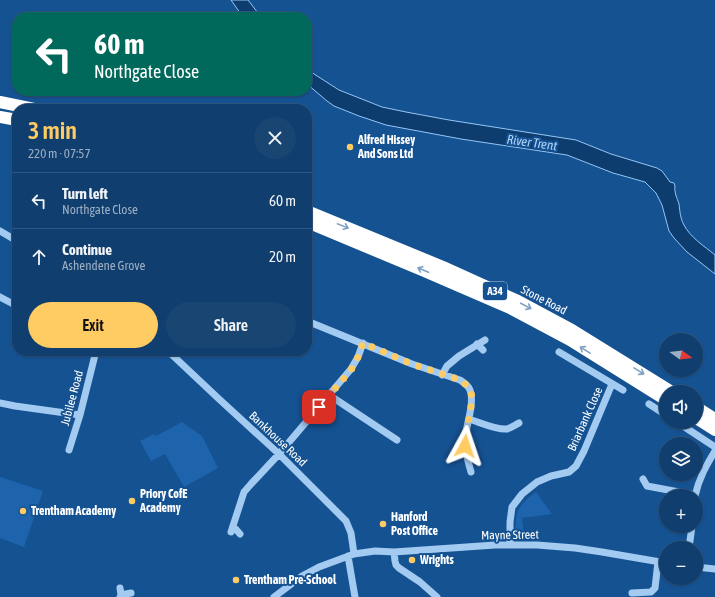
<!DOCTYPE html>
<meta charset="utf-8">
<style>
body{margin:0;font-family:"Asap Condensed",sans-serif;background:#194573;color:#f1f3f6;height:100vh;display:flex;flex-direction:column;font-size:15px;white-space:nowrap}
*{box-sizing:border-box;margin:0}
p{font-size:13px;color:#9caec2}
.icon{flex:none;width:22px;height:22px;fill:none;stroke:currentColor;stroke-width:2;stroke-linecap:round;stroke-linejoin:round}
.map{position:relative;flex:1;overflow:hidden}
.details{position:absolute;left:12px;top:104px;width:300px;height:252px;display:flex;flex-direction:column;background:#103e6e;border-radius:16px;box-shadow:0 1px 3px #0004,0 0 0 1px #305781}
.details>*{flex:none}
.hud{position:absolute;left:12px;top:12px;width:300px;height:84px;border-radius:16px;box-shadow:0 1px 3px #0004,0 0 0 1px #305781;background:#00695c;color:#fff;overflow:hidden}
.needle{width:26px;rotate:105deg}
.controls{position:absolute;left:659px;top:333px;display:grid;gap:8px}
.controls a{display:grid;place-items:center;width:44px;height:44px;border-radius:50%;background:#103e6e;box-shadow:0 1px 3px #0004,0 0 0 1px #305781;font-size:20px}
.pin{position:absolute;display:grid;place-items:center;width:34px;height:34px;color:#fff;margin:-17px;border-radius:8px;box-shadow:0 2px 6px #0006}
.me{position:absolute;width:44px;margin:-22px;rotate:5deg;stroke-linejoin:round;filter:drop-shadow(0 0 3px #0008)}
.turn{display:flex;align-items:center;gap:14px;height:84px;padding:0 16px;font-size:18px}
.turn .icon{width:52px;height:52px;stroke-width:2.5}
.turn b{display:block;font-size:28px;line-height:34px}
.round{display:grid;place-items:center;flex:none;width:42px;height:42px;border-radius:21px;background:#194573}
.head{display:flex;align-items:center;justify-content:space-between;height:68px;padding:0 16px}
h1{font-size:24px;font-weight:600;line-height:30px;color:#ffcb63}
.action{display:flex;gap:8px;margin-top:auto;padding:8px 16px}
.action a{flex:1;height:46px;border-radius:24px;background:#ffcb63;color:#111;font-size:16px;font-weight:600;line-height:46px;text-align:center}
.action a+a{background:#194573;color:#f1f3f6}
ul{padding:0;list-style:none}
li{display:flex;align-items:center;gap:12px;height:56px;padding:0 16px;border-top:1px solid #305781}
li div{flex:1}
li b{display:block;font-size:15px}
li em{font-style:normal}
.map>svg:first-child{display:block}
.green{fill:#1d64ac}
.water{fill:#0d3c6f;stroke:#96c6f4}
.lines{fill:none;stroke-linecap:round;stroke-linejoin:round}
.minor{stroke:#a3caf1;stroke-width:7}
.highway{stroke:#fff;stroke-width:12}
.oneway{stroke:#7ea0c3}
.route{stroke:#ffcb63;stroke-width:7;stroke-dasharray:0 12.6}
.poi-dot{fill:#ffcb63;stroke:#155292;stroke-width:1.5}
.labels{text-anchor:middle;stroke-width:4;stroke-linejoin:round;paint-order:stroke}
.shield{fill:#155292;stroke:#b9cbde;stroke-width:1}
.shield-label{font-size:11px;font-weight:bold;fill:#fff}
.poi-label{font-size:12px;font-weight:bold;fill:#fff;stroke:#155292;text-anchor:start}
.street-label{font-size:12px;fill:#fff;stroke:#155292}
.water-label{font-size:13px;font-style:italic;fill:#afd4f8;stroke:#155292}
</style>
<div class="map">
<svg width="715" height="597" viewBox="0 0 715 597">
<rect width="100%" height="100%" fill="#155292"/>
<path class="green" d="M182 422 202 436 218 468 184 487 165 454 151 461 140 441 154 434 156 436Z
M0 477 43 491 24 547 0 538Z
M536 492 552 514 522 518 524 536 516 537C515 512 516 507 536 492Z"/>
<path class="water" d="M231 0H248L261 17H243Z
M307 67 314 74 339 90 382 107 406 112 449 120 576 140 611 154 657 168 662 171 670 182 674 183 675 186C674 192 677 198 679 204 680 211 680 218 684 225 690 237 704 246 715 255V274L687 252 674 238 669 231 662 205 656 193 645 182 613 173 567 155 461 139 386 125 359 116 334 106 327 101 307 84Z"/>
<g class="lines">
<path class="minor" d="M0 231 17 241
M0 297 17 306
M307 321 412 364 460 380C463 382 467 385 469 388 476 400 466 426 465 438 464 450 468 461 471 472
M477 344 483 350
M168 351 219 399 279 454 346 521 351 533 354 554
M278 351 280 353
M559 352 623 390
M442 375 447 366 459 356 485 340
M329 395 397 440
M0 403 15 406 80 415
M649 404 666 415
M469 419C479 422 496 430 507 429 511 428 515 425 519 423
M677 422 715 447
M69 450 80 415 96 351
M643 479 647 486 695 495
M695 496C699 478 706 466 715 451
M233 526 240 534
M231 532 244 492 251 484 279 454 351 369 358 357 363 343
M510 544V522L512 507 522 494 537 482 551 476 569 472 576 466 584 451 612 384
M689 548 692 526
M394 552 395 561 396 565 399 568 420 582 437 597
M348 556 355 597
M696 567 715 569
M632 593 651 592 655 588 658 562
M121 595 131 593
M120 597 121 595 120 588
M274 597 302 576 319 567 354 554 375 551 394 552 495 545H537L575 548 602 552 666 563"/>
<path class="highway" d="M0 102 34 109
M0 117 17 120
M307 211 443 267 518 301 572 330 672 392
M307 222 422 270 510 308 570 340 666 400
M696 407 715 419
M696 418 715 430"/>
</g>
<defs><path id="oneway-shaft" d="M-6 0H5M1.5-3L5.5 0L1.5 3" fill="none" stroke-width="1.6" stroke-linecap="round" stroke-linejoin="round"/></defs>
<g class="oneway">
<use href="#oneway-shaft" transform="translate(343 226) rotate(22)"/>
<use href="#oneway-shaft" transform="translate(423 270) rotate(-157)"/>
<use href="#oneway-shaft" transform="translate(526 306) rotate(28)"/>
<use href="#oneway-shaft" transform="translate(585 350) rotate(-148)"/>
<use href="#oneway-shaft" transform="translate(639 371) rotate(32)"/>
</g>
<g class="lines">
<path class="route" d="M319 407 351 370 358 357 363 343 412 364 460 380C463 382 467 385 470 389 475 399 467 425 465 437 465 440 465 443 465 446"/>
</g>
<g class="poi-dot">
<circle cx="350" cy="147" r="4"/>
<circle cx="132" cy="501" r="4"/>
<circle cx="23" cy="511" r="4"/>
<circle cx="383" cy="524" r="4"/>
<circle cx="412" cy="560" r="4"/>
<circle cx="236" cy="580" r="4"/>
</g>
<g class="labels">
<rect class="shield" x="483" y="282" width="24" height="18" rx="3"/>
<g class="shield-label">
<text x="495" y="295">A34</text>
</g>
<g class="poi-label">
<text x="358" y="144">Alfred Hissey<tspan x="358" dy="14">And Sons Ltd</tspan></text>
<text x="140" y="498">Priory CofE<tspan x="140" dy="14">Academy</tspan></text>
<text x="31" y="515">Trentham Academy</text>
<text x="391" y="521">Hanford<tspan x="391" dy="14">Post Office</tspan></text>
<text x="420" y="564">Wrights</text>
<text x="244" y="584">Trentham Pre-School</text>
</g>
<g class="street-label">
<text transform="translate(544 300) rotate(27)" y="4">Stone Road</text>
<text transform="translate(72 398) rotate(-75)" y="4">Jubilee Road</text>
<text transform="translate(585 419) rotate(-66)" y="4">Briarbank Close</text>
<text transform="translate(278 439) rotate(43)" y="4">Bankhouse Road</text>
<text transform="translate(510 535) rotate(-1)" y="4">Mayne Street</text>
</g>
<g class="water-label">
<text transform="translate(532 142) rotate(8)" y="5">River Trent</text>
</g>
</g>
</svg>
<div class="controls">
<a><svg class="needle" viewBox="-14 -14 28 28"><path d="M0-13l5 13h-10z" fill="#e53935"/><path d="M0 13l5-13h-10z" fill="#9caec2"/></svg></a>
<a><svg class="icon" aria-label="sound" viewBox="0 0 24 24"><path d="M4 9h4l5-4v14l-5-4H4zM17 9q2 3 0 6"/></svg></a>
<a><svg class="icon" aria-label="layers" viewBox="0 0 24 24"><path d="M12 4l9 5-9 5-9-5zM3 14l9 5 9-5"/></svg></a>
<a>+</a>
<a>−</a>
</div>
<div class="pin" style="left:319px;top:407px;background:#d93025"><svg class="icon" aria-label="arrive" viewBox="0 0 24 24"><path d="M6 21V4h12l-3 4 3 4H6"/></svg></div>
<svg class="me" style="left:465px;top:446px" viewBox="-20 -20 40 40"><path d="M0-17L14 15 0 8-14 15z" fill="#ffcb63" stroke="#fff" stroke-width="4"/></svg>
<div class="hud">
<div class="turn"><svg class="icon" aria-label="left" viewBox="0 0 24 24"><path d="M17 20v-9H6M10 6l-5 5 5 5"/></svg><div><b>60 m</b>Northgate Close</div></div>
</div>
<section class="details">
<div class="head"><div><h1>3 min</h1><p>220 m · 07:57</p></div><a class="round"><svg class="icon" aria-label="close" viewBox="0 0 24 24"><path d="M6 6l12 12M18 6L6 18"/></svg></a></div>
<ul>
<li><svg class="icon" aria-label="left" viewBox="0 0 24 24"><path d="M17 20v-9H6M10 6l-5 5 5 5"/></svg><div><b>Turn left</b><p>Northgate Close</p></div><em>60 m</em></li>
<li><svg class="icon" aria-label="ahead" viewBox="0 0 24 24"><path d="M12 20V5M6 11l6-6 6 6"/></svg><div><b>Continue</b><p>Ashendene Grove</p></div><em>20 m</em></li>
</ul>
<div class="action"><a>Exit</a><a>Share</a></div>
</section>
</div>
